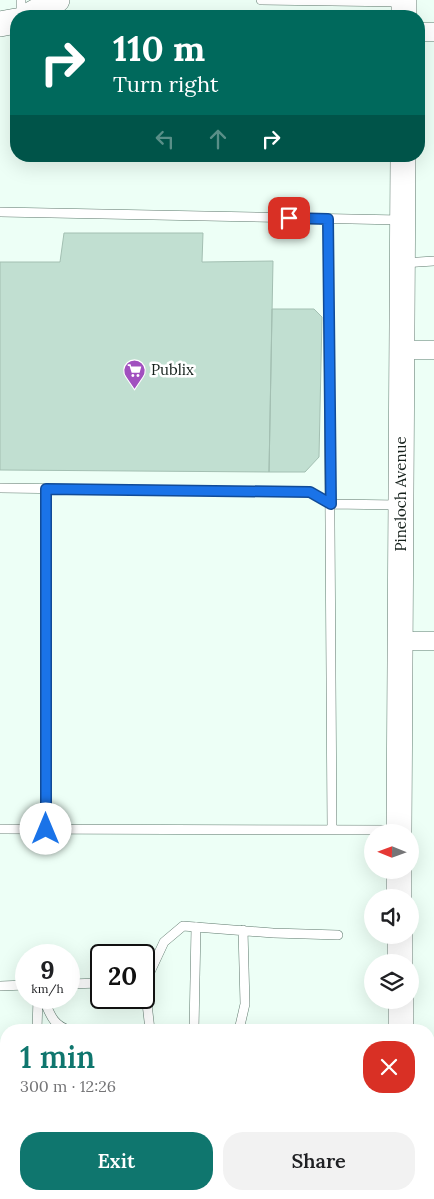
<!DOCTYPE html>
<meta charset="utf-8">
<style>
body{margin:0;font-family:Lora,serif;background:#f2f2f2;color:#202124;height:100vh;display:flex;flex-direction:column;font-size:19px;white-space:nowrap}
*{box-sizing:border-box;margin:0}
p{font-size:16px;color:#757577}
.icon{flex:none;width:28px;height:28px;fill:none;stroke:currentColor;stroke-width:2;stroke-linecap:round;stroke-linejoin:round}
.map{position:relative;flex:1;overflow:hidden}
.side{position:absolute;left:0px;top:1024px;width:435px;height:176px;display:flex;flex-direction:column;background:#fff;border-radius:20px 20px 0 0;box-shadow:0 5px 20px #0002}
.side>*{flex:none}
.banner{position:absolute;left:10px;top:10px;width:415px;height:152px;border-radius:20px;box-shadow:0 5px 20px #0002;background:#00695c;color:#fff;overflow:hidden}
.needle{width:32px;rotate:271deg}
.controls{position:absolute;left:364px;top:824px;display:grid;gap:10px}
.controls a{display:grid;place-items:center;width:55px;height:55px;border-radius:50%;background:#fff;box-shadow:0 5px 20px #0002;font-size:25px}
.speed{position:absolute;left:15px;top:944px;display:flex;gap:10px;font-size:25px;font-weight:700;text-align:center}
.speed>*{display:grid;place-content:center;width:65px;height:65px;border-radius:50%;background:#fff;box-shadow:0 5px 20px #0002;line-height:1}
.speed small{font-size:12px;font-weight:400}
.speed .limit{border:2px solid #111;border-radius:8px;background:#fff;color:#111}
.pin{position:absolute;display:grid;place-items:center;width:42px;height:42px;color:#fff;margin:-21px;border-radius:10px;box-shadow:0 2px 8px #0006}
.me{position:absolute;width:55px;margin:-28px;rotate:0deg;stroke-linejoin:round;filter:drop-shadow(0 0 4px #0008)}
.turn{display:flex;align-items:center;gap:18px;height:105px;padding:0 20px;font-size:22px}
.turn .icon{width:65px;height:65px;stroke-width:2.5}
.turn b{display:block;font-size:35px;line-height:42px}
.lanes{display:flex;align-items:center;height:48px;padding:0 20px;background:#0003;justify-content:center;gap:25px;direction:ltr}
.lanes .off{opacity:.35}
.round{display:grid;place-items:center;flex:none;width:52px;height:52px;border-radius:20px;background:#f2f2f2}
.overview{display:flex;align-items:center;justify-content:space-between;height:85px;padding:0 20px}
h1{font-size:30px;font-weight:600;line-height:38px;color:#0f766e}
.action{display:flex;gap:10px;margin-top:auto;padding:10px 20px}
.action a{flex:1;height:58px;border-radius:20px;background:#0f766e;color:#fff;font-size:20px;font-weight:600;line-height:58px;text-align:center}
.action a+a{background:#f2f2f2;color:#202124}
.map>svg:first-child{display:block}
.building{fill:#c1dfd1;stroke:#a3bfb2}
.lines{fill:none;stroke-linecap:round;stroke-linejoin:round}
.lane-casing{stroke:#5f7a6e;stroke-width:10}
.street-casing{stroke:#5f7a6e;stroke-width:19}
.secondary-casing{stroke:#5f7a6e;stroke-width:26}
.lane{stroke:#fff;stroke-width:9}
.street{stroke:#fff;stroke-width:18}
.secondary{stroke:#fff;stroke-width:25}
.route-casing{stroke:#114b97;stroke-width:12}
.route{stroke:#1a73e8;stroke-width:9}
.labels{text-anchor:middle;stroke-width:5;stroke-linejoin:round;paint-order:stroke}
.poi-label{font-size:15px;fill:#15201b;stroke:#fff;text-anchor:start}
.street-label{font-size:15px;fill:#15201b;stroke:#fff}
</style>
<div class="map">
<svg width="434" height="1199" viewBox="0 0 434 1199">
<rect width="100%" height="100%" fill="#edfff6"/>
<path class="building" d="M64 233H203L202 262 273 261 269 472 0 470V262H60Z
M272 309H314L322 317 319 457 305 472H269Z
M171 1194H278V1199H171Z"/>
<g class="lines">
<defs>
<path id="lane" d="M261 0 402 2
M21 16V0
M0 212 400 220
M328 219 332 830
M403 263 434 261
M0 488 310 492 331 504 399 505
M0 829 397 830
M46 829V489
M144 975 150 972 164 942 183 926 273 933 338 935
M144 977 150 1030
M69 984 101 983
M0 986 26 985
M43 998C50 1013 52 1025 69 1030
M37 1030 38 998
M194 1030 196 927
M239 1030 245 1004 243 930
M45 1194 59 1199
M104 1199 109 1194"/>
<path id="street" d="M419 32H434
M402 350H434
M400 641H434"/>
<path id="secondary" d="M404 0V16
M28 16 57 0
M0 24 16 21
M399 832 403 156
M399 870V898
M400 935V962
M401 1000V1030
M397 1199V1194"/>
</defs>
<use href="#lane" class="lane-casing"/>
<use href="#street" class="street-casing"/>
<use href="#secondary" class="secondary-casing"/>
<use href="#lane" class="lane"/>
<use href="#street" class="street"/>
<use href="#secondary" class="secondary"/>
</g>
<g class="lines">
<defs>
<path id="route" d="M46 829V489L310 492 331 504 328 219 289 218"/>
</defs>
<use href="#route" class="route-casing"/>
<use href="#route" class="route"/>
</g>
<defs>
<symbol id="supermarket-pin" viewBox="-11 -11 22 30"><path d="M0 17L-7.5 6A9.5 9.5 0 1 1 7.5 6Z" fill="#a150bf" stroke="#fff"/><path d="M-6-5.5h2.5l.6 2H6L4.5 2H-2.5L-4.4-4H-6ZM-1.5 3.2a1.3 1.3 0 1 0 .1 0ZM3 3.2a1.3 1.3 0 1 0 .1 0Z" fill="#fff"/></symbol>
</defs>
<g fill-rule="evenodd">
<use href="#supermarket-pin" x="122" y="358" width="25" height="34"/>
</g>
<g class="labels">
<g class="poi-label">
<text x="151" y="375">Publix</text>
</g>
<g class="street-label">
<text transform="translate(401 494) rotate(-90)" y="5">Pineloch Avenue</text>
</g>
</g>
</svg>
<div class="controls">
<a><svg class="needle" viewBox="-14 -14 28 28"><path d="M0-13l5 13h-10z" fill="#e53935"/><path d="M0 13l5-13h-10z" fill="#757577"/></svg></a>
<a><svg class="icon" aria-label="sound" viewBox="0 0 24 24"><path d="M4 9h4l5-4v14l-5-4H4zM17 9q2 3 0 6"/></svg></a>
<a><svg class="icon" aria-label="layers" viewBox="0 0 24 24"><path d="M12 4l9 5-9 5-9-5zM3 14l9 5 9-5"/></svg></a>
</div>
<div class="speed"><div>9<small>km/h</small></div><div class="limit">20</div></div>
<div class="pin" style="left:289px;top:218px;background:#d93025"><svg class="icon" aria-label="arrive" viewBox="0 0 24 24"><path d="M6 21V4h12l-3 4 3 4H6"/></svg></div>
<svg class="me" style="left:46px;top:829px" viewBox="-20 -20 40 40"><circle r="19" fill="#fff"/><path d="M0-13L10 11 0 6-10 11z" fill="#1a73e8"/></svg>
<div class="banner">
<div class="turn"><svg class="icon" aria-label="right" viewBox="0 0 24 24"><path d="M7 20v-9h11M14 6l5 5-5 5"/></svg><div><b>110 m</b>Turn right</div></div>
<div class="lanes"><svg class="icon off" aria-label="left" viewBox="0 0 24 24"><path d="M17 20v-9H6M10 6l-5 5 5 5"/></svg><svg class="icon off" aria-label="ahead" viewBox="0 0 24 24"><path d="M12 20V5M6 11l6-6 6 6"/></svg><svg class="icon" aria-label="right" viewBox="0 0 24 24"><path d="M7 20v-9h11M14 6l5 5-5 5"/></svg></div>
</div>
<section class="side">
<div class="overview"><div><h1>1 min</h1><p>300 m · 12:26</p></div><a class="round" style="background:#d93025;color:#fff"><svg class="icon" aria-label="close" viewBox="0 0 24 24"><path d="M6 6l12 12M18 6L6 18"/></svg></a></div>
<div class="action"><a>Exit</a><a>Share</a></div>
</section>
</div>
